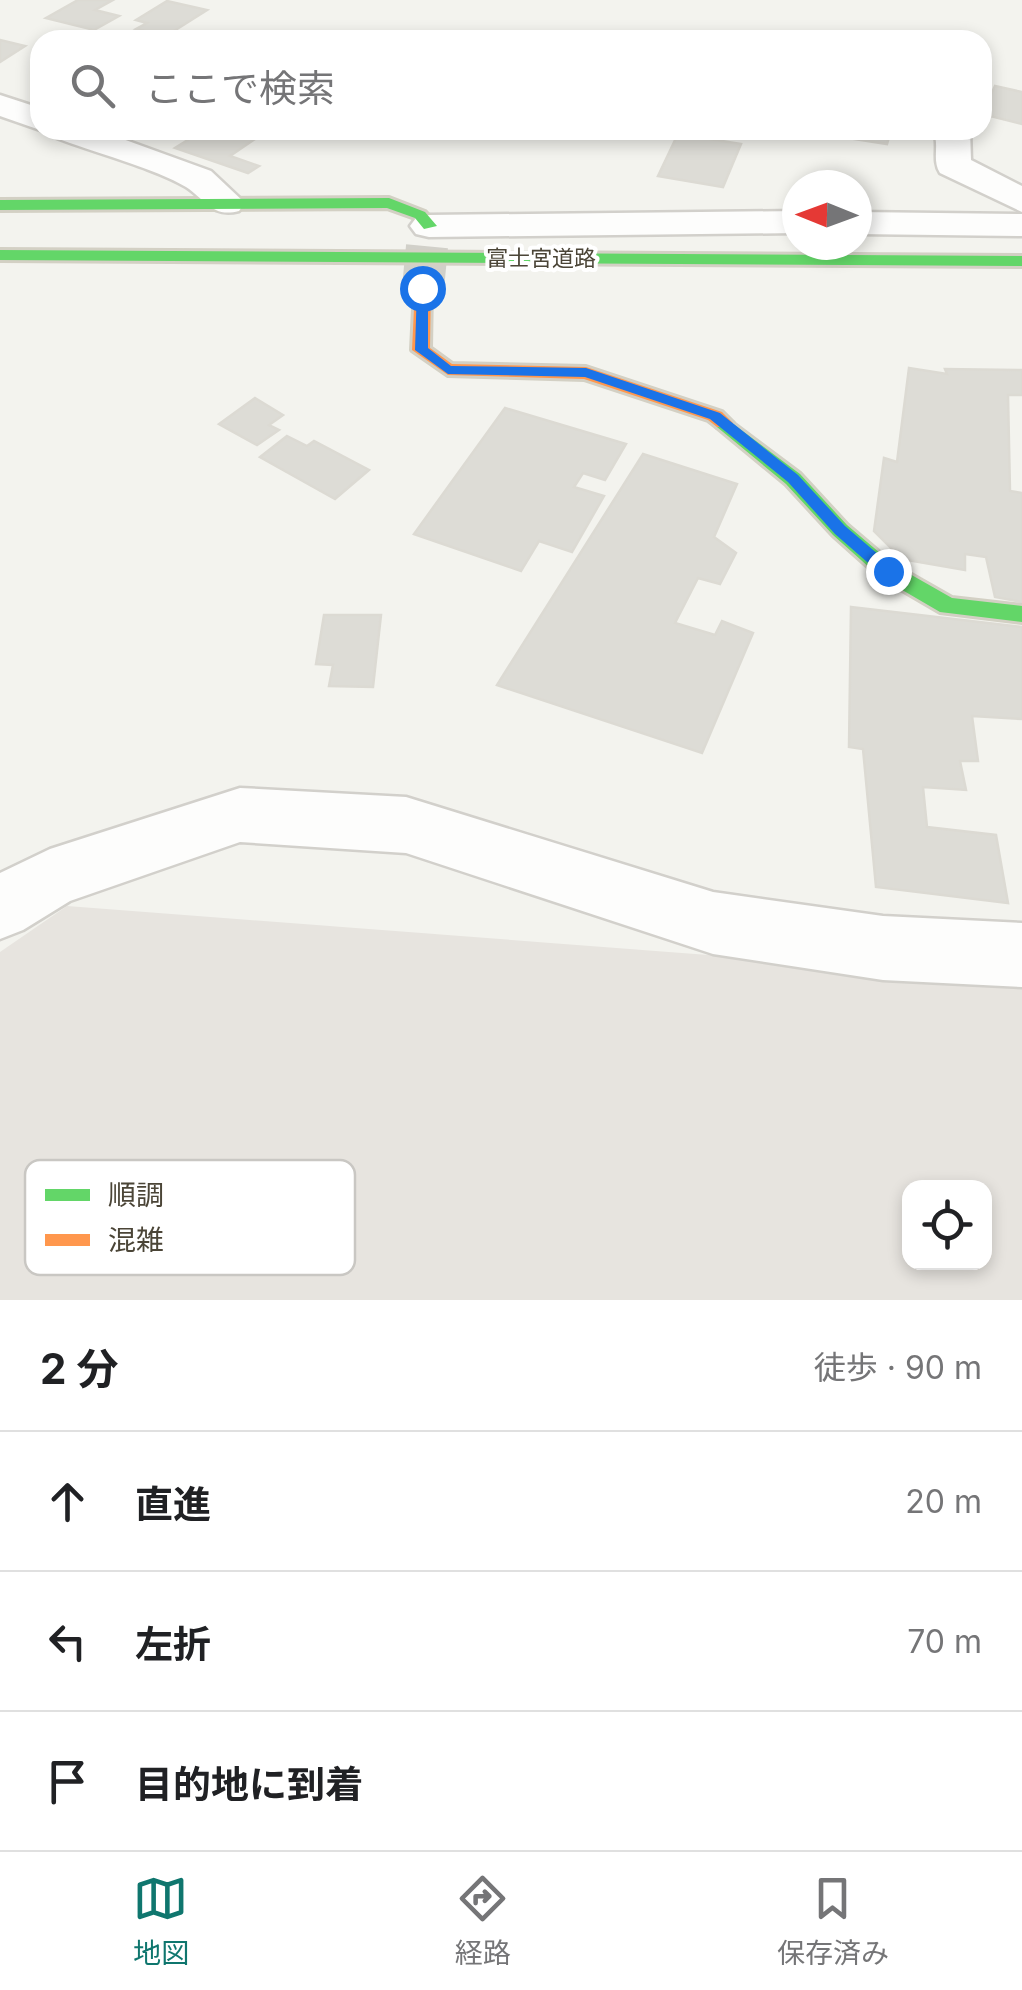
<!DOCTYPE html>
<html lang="ja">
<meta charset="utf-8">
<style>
:root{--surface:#fff;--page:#f6f6f6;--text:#202124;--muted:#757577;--line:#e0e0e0;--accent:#0f766e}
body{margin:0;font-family:Inter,"Noto Sans JP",sans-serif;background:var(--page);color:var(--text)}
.controls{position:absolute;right:30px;bottom:30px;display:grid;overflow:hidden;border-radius:20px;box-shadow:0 5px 15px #0003}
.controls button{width:90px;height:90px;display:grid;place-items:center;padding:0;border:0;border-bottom:2px solid var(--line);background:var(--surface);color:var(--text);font:50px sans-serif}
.compass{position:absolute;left:782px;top:170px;width:90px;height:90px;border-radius:50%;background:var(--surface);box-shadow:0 5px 15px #0003;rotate:271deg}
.stop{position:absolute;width:30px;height:30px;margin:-22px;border:8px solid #1a73e8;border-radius:50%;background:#fff}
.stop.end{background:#1a73e8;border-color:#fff;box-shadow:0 2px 10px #0008}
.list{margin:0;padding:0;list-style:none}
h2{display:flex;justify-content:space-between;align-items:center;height:130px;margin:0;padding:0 40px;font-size:42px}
h2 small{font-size:32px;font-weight:400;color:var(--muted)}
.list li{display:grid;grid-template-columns:65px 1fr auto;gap:30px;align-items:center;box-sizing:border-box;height:140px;padding:0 40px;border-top:2px solid var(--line)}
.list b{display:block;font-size:38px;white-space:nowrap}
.list em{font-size:32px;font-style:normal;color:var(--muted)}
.icon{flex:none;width:55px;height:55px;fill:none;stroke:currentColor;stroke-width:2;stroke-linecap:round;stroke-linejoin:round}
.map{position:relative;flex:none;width:1022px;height:1300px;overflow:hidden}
.search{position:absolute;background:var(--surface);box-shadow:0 5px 15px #0003;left:30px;right:30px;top:30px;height:110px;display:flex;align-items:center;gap:25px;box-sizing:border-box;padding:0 35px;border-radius:30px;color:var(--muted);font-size:38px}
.sheet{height:550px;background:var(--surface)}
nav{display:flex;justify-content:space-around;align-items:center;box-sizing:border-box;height:140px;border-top:2px solid var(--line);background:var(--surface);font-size:28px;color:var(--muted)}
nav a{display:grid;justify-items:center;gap:5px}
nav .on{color:var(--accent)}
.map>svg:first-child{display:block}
.industrial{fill:#e7e4df;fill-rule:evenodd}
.building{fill:#dddcd6;stroke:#dcdad3;stroke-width:2.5}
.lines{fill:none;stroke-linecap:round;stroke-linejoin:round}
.secondary-tunnel{stroke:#d1d0c9;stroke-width:42;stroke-dasharray:42 21;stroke-linecap:butt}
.street-casing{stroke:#d2d0cb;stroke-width:5}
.fast-casing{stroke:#d3d0c4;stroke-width:6}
.slow-casing{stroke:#d3d0c4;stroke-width:6}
.street{fill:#fdfdfc;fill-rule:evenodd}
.fast{fill:#63d668;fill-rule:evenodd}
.slow{fill:#ff974d;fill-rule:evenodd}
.route{fill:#1a73e8}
.labels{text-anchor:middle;stroke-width:8;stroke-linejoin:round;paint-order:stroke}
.far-street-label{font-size:22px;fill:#4b4537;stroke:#fff}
.key{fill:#fff;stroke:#c9c7c3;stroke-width:2.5}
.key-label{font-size:28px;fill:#4b4537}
</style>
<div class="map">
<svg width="1022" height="1300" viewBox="0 0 1022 1300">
<rect width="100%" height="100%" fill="#f3f3ee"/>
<path class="industrial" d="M67,906L1022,979V1300H0V952ZM910,1188H984V1262H910Z"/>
<g class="building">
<polygon points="78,0 113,0 95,10 119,16 94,30 46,18"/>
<polygon points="167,1 207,10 166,36 136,29 147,23 136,20"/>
<polygon points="0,40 25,46 0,62"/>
<polygon points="995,86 1022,92 1022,124 982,114"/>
<polygon points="204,130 227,130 255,139 230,156 259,166 248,173 175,148"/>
<polygon points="837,130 891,130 887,144 835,136"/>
<polygon points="678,134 741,144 723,187 658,176"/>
<polygon points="909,368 947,374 945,369 1022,370 1022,395 1008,395 1010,491 1022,493 1022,602 995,597 986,557 965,554 965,570 902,559 874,531 884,458 897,462"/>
<polygon points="255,398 283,415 269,425 279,430 257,445 219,424"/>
<polygon points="505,408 626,444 605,480 583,473 574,487 604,496 572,552 539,541 521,571 414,534"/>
<polygon points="287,436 307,446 314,441 369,470 335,499 260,457"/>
<polygon points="643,454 737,484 714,537 736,553 720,584 698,578 675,623 715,635 722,621 753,633 702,753 497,685"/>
<polygon points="851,607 1022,627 1022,719 972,716 978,761 960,761 966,790 923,787 927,827 996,835 1008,903 876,887 863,749 849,747"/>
<polygon points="324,615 381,615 373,687 329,686 333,665 316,664"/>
</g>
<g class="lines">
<polyline class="secondary-tunnel" points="423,288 429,226"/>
<g class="street-casing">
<g id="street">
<polygon points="0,95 40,108 40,130 0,116"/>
<path d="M49,130H98L211,171L245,203L239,211C212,218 206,200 186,187C157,169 89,151 54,137Z"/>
<path d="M932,130H970L971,160L1022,186V212L940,173C931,159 941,143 932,130Z"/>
<polygon points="797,211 797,233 429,237 416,234 410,226 416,218 429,215"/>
<polygon points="857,212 1022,214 1022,236 857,234"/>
<polygon points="240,788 406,797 713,892 883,916 1022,923 1022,987 883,980 713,954 406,853 240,842 70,901 23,930 0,939 0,873 50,849"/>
</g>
</g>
<g class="fast-casing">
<g id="fast">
<polygon points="389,198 425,212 437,226 424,229 415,218 387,208 0,210 0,200"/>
<polygon points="0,250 1022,256 1022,266 0,260"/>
<polygon points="724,417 800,474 847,525 894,565 952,598 1022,606 1022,622 940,612 880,577 833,535 786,484 717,427 717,419"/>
</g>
</g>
<g class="slow-casing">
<polygon id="slow" points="423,283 431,288 430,348 452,364 586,367 722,412 733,423 731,427 717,427 708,420 584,379 448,375 412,350 415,288"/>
</g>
<use href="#street" class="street"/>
<use href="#fast" class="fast"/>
<use href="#slow" class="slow"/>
</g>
<polygon class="route" points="422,284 428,288 428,348 451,366 586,368 720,413 798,475 845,526 893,567 893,575 882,575 835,534 788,482 710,419 585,377 448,374 415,350 417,288"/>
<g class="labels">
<g class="far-street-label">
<text x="541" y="266">富士宮道路</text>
</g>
</g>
<rect x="25" y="1160" width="330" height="115" rx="15" class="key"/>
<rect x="45" y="1189" width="45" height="12" fill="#63d668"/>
<rect x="45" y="1234" width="45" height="12" fill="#ff974d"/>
<g class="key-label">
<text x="108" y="1205">順調</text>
<text x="108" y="1250">混雑</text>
</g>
</svg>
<div class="controls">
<button><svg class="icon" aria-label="locate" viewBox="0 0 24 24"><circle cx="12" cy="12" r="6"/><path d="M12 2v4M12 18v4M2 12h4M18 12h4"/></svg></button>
</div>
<svg class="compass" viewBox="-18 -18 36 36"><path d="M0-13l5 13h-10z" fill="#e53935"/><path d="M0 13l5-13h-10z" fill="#757577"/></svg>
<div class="stop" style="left:422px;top:288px"></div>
<div class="stop end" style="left:888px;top:571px"></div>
<div class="search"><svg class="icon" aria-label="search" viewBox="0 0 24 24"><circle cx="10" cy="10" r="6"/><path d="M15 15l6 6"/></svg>ここで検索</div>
</div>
<section class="sheet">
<h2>2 分<small>徒歩 · 90 m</small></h2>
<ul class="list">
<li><svg class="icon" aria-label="ahead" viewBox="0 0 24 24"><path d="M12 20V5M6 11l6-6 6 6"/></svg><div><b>直進</b></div><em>20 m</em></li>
<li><svg class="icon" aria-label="left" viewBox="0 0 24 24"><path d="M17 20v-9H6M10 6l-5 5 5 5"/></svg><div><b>左折</b></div><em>70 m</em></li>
<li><svg class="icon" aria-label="arrive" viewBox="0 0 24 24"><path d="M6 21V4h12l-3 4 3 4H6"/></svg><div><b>目的地に到着</b></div></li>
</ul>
</section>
<nav>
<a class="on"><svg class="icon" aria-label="map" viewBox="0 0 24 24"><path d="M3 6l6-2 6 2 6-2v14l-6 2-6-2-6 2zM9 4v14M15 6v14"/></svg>地図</a>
<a><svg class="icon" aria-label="directions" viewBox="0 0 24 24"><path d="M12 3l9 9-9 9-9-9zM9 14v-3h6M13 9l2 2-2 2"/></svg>経路</a>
<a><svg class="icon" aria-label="saved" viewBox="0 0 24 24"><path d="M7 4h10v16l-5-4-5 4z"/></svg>保存済み</a>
</nav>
